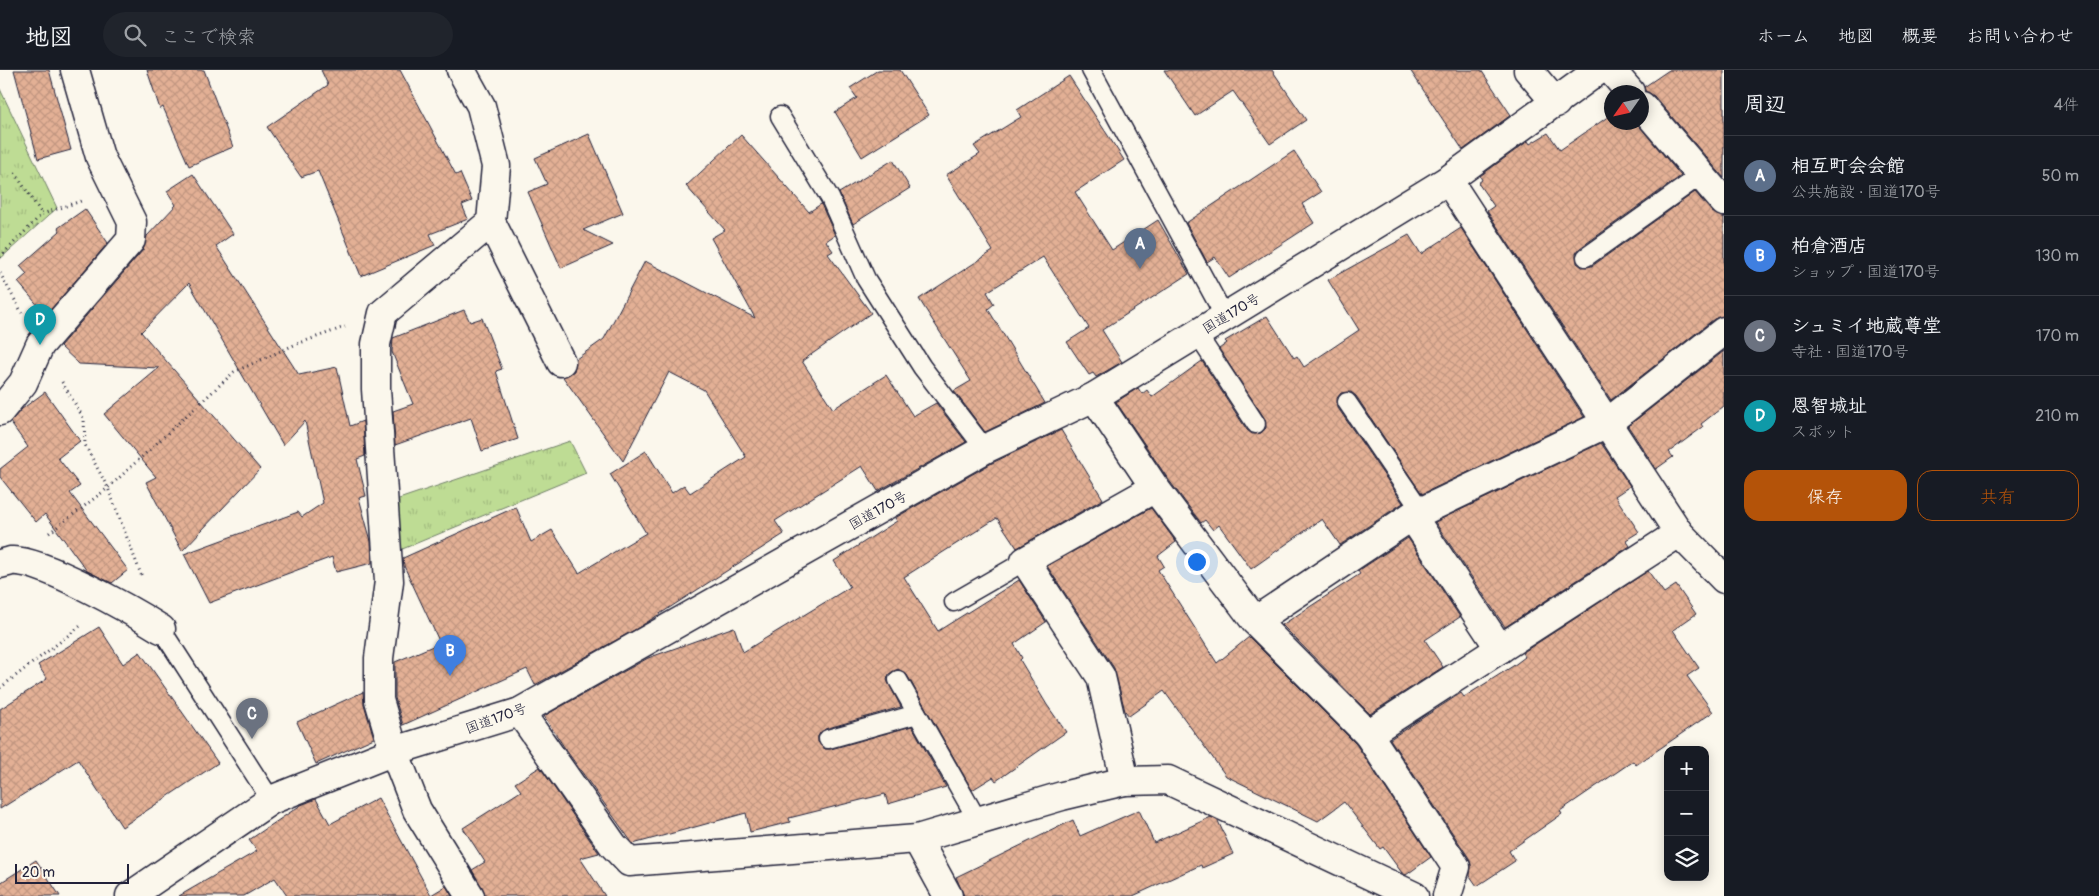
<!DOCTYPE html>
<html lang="ja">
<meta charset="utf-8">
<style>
:root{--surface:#171b24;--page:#20242c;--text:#f1f3f6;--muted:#9ea1a6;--line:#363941;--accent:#b45309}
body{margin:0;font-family:Pangolin,"Klee One",sans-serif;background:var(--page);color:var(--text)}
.controls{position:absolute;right:15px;bottom:15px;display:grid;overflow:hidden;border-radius:10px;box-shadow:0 2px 12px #0003}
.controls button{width:45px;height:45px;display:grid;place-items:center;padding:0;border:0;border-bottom:1px solid var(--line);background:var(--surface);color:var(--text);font:25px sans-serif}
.compass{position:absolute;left:1604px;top:15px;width:45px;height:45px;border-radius:50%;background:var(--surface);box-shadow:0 2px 12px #0003;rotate:236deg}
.scale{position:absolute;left:15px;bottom:12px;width:114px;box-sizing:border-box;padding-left:5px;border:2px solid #22223b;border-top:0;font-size:14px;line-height:18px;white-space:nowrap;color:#22223b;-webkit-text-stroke:4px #fbf7ec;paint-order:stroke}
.you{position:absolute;left:1196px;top:491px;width:18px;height:18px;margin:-12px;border:4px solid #fff;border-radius:50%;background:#1a73e8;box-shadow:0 0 0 8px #1a73e833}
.badge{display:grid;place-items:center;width:32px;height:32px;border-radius:50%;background:var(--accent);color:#fff;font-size:16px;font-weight:700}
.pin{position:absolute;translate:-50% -41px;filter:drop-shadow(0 1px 2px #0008)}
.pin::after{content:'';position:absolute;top:26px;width:18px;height:15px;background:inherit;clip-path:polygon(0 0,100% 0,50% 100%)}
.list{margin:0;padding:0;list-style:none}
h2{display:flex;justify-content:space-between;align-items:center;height:65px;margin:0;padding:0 20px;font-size:21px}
h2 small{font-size:16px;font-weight:400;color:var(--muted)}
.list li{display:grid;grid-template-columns:32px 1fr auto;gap:15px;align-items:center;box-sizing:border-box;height:80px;padding:0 20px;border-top:1px solid var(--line)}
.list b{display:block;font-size:19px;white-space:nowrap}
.list p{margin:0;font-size:16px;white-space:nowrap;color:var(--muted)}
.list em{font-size:16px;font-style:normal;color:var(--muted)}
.actions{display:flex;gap:10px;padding:15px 20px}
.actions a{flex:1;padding:11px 0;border:1px solid var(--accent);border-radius:15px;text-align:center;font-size:18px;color:var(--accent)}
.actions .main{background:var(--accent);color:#fff}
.icon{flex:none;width:28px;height:28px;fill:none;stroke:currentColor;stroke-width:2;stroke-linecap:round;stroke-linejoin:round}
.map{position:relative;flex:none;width:1724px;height:826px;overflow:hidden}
header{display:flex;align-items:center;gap:30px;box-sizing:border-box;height:70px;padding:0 25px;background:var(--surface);border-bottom:1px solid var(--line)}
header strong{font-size:24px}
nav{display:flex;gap:28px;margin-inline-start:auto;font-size:18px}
.search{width:350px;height:45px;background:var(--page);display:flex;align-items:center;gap:12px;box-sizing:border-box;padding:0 18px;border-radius:28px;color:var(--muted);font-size:19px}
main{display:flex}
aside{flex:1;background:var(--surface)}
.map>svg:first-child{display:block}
.park{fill:url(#park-tufts);stroke:#707f68}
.building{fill:url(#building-cross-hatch);stroke:#22223b}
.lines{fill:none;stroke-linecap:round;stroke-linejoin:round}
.lane-casing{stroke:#22223b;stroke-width:21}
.street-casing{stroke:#22223b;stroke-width:31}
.highway-casing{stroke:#22223b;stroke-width:31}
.path{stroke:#22223b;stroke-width:3;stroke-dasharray:1 4;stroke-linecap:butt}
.lane{stroke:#fbf7ec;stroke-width:18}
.street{stroke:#fbf7ec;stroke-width:28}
.highway{stroke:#fbf7ec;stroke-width:28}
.labels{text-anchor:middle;stroke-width:4;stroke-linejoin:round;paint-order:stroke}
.street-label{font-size:14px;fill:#22223b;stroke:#fbf7ec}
</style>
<header>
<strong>地図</strong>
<div class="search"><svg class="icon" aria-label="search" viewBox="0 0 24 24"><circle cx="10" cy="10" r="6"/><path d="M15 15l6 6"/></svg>ここで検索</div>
<nav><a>ホーム</a><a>地図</a><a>概要</a><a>お問い合わせ</a></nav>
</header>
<main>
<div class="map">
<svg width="1724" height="826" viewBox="0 0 1724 826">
<defs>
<pattern id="park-tufts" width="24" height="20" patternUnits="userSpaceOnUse" patternTransform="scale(1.25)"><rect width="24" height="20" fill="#bedc94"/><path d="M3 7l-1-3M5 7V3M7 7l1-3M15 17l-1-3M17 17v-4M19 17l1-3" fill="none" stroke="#a3bc80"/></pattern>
<pattern id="building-cross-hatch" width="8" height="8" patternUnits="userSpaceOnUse" patternTransform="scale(1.25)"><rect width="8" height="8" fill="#e3b095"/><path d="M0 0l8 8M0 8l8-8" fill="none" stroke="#c29781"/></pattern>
</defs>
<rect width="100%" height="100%" fill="#fbf7ec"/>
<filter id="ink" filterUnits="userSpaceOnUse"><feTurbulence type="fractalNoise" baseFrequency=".02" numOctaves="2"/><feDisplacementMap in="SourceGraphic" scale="10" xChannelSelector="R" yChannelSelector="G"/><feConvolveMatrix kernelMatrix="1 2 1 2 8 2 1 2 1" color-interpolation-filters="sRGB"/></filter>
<g filter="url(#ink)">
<g class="park">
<polygon points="0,19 57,138 0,189"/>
<polygon points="570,371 586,403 400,480 390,432"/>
</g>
<g class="building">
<polygon points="14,0 49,0 71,80 38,89"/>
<polygon points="147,0 204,0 233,77 189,96 163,37 160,39"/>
<polygon points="321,0 400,0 456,105 460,103 472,131 462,135 468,149 430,164 435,175 361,206 318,101 301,107 267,57 328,15"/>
<polygon points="878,0 900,0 929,45 862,87 835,42 857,28 850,18"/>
<polygon points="1164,0 1272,0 1306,50 1270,74 1233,21 1195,46"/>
<polygon points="1410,0 1481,0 1511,45 1463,80"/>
<polygon points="1669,0 1724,0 1724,108 1654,26 1645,21 1644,17"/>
<polygon points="1069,6 1124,90 1075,122 1112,180 1158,150 1189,204 1102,260 1122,292 1096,307 1093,303 1089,305 1067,272 1089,258 1043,187 987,222 994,234 988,239 1045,333 985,362 954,321 971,311 919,229 993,181 946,105 980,84 974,76 1021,47 1017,40"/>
<polygon points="1612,44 1612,52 1636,52 1681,106 1580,178 1576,183 1577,193 1582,197 1592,196 1695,122 1712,142 1724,147 1724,246 1714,249 1611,330 1487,141 1494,136 1478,113 1482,110 1480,106 1528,71 1530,74 1548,63 1560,80"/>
<polygon points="589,64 623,143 583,160 613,175 561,198 528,122 547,114 535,88"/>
<polygon points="741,65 809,142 821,134 835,165 826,171 833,181 828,184 871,243 802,291 833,339 886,305 913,346 936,333 966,372 878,421 862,396 775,451 784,464 638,558 535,615 527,599 403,655 395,628 395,592 440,573 404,496 403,488 516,437 531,472 552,460 579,503 646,463 610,404 646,381 672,423 684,415 690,423 746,387 704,320 669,302 623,391 563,307 574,301 576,289 604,269 645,191 755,248 711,168 725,160 686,116"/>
<polygon points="1294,81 1321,122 1302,134 1314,153 1229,208 1215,187 1207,192 1186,153"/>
<polygon points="893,90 910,118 853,154 839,123"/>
<polygon points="193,104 233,164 216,176 299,305 337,297 350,356 363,351 365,386 357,389 366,426 359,428 371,471 372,493 336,502 332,487 209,533 184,484 298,442 302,447 323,433 305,351 283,375 189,213 141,262 260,399 182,481 146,412 156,407 104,344 159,298 79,294 60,276 143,180 147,166 176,135 167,121"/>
<polygon points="85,139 108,173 46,245 18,212 27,204 20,196 60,161 58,158"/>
<polygon points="1461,158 1584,347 1422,424 1356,326 1351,322 1341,323 1337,328 1338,338 1403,433 1340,475 1322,449 1251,499 1219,455 1213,460 1205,450 1201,453 1168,409 1116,332 1138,318 1142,324 1147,320 1152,327 1202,291 1247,360 1252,364 1261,363 1266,358 1265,349 1219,279 1227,273 1225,271 1267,246 1294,288 1297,286 1304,297 1359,260 1328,210 1409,165 1421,184"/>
<polygon points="464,240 470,252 482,248 502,299 496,301 518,369 482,381 471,348 395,375 393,341 413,334 392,282 393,268"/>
<polygon points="1724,281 1724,336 1701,354 1703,357 1669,382 1673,387 1656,399 1628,356"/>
<polygon points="45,322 80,371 58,388 80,416 70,423 128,500 112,513 87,501 45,444 36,452 0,407 0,399 28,377 10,352 22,339"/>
<polygon points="1061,360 1103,429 1017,478 997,448 904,507 938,561 1019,510 1046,552 1014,574 1022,588 1020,590 1047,635 1066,662 996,711 993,707 972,720 907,605 898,599 889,604 887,610 901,637 825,659 818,666 818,672 825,679 831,679 912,656 946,717 888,734 885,724 789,748 790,752 750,762 746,743 633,774 566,680 544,646 648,588 734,557 743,582 850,517 834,491 897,451 895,448 992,393"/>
<polygon points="1601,373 1630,416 1615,426 1639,462 1626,470 1630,476 1505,557 1435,452"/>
<polygon points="1151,438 1176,472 1158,486 1164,496 1158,500 1217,593 1249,567 1356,674 1431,787 1406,805 1402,803 1383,777 1380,779 1344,732 1318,751 1226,706 1164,621 1129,646 1125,641 1114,598 1047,496"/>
<polygon points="1408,468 1460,547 1425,570 1443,597 1370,644 1282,555 1360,504 1358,501"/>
<polygon points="1648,501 1664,523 1676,515 1696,544 1673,560 1699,598 1687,606 1713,642 1636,695 1633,691 1560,741 1562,744 1509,781 1515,791 1477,816 1470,806 1471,795 1469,788 1390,669 1461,623 1464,627 1513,596 1525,587 1522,583"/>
<polygon points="99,557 123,594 140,582 218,693 122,757 78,690 0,739 0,639 47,609 38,595"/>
<polygon points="363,622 364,634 374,668 316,694 297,652"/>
<polygon points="540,697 599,783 580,788 605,826 486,826 472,800 485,792 463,758 521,721 515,713"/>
<polygon points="378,728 431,825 446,816 452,826 287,826 275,808 244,826 179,826 257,781 249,770 301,735 316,729 330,754"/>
<polygon points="1139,740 1154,773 1211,747 1218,751 1233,784 1202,798 1201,795 1133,826 964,826 956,807 1073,750 1080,766"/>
<polygon points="36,790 60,826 0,826 0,813"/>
</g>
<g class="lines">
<g class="lane-casing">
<g id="lane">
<polyline points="1091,0 1225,247"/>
<polyline points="780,46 830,128 866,209 922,297 985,379"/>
<polyline points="1586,187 1701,105"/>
<polyline points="1197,264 1256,354"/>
<polyline points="1347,332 1422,442"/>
<polyline points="954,532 1025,491"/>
<polyline points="161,559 271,730"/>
<polyline points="898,610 978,751"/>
<polyline points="828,669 917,644"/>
</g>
</g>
<g class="street-casing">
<g id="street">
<polyline points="461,0 481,36 496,96 491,152 383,243 376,274 376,319 389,511 379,588 379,630 394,681 417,740 470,826"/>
<polyline points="1528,0 1556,33"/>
<polyline points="1611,0 1630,22"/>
<polyline points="1642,36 1724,132"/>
<polyline points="491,152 561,292"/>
<polyline points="1094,327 1155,418 1255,551 1368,664 1679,463 1448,110"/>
<polyline points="0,341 23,313 40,275 131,170 132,152 100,87 75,0"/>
<polyline points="1412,446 1500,579"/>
<polyline points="1679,463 1724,509"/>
<path d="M0,494C4,493 8,492 11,491C40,488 134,542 161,559"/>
<polyline points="1255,551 1412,446 1607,353 1724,261"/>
<polyline points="520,642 613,775 629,792 917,769 1062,726 1125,711 1168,710 1414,826"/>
<polyline points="1368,664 1456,797 1447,826"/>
<polyline points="1125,711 1101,607 1025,491 1155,418"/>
<polyline points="917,769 948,826"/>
</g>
</g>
<g class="highway-casing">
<polyline id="highway" points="130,826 271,730 394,681 520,642 985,379 1094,327 1448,110 1599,0"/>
</g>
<g class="path">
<polyline points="15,103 42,144"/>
<polyline points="0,187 42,144 84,130"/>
<polyline points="0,203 22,243"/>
<polyline points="62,312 84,349 85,375 108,418 142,507"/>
<polyline points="49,463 108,418 234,302 294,275 345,257"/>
<polyline points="0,618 83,554"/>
</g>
<use href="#lane" class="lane"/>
<use href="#street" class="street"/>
<use href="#highway" class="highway"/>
</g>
</g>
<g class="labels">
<g class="street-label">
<text transform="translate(1231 243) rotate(-31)" y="5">国道170号</text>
<text transform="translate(878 440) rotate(-29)" y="5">国道170号</text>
<text transform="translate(496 648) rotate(-20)" y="5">国道170号</text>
</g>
</g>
</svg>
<div class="controls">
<button>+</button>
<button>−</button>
<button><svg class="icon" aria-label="layers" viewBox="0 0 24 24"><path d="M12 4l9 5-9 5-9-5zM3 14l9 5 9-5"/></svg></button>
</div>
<svg class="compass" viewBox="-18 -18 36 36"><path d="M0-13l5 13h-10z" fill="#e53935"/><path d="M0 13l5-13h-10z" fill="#9ea1a6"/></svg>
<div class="scale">20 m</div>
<div class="you"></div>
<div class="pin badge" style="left:1140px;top:199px;background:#5c6f8a">A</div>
<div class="pin badge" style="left:450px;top:606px;background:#3f7fe0">B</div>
<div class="pin badge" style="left:252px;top:669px;background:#6b7280">C</div>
<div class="pin badge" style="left:40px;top:275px;background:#0f9aa8">D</div>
</div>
<aside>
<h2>周辺<small>4件</small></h2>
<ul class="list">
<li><span class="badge" style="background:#5c6f8a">A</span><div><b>相互町会会館</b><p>公共施設 · 国道170号</p></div><em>50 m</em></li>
<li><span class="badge" style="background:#3f7fe0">B</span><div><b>柏倉酒店</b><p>ショップ · 国道170号</p></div><em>130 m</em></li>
<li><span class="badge" style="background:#6b7280">C</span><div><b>シュミイ地蔵尊堂</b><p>寺社 · 国道170号</p></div><em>170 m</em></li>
<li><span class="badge" style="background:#0f9aa8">D</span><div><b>恩智城址</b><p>スポット</p></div><em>210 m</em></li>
</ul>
<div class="actions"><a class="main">保存</a><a>共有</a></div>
</aside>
</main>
